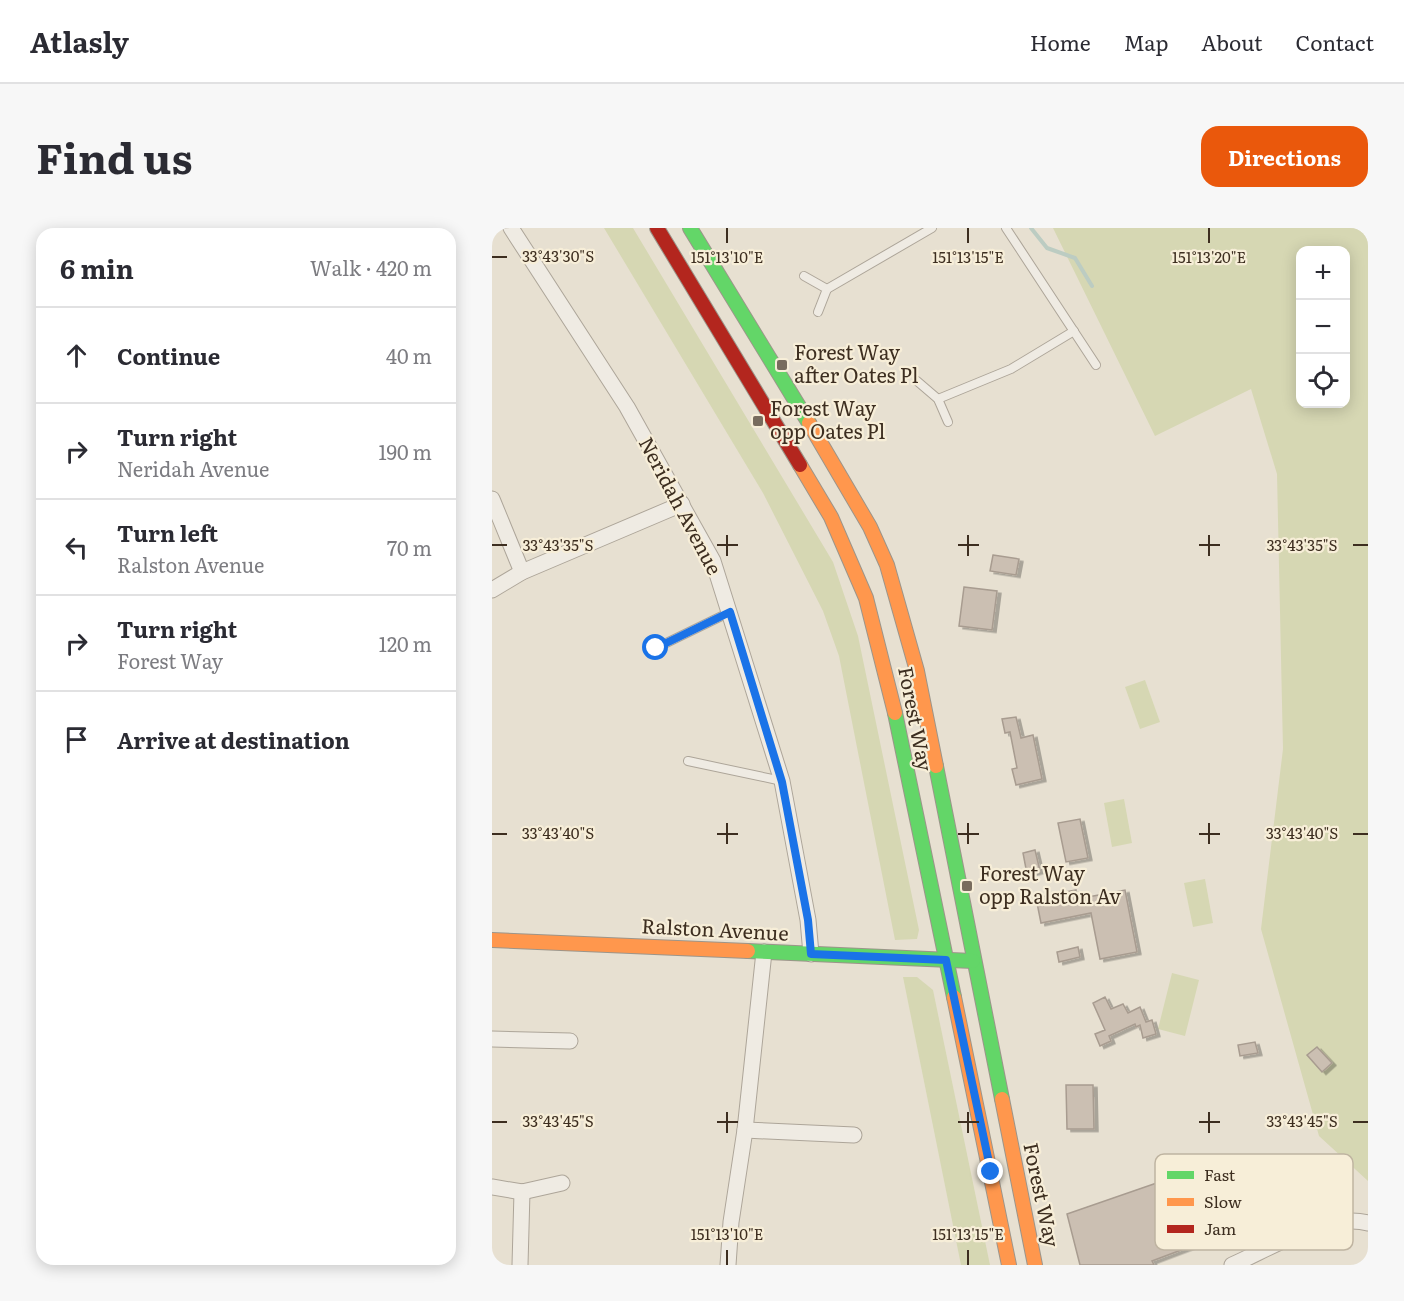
<!DOCTYPE html>
<meta charset="utf-8">
<style>
:root{--surface:#fff;--page:#f7f7f7;--text:#2b2b33;--muted:#7c7c81;--line:#e1e1e2;--accent:#ea580c}
body{margin:0;font-family:Literata,serif;background:var(--page);color:var(--text)}
.controls{position:absolute;right:18px;top:18px;display:grid;overflow:hidden;border-radius:12px;box-shadow:0 3px 15px #0003}
.controls button{width:54px;height:54px;display:grid;place-items:center;padding:0;border:0;border-bottom:2px solid var(--line);background:var(--surface);color:var(--text);font:30px sans-serif}
.stop{position:absolute;width:18px;height:18px;margin:-14px;border:4px solid #1a73e8;border-radius:50%;background:#fff}
.stop.end{background:#1a73e8;border-color:#fff;box-shadow:0 2px 6px #0008}
.list{margin:0;padding:0;list-style:none}
h2{display:flex;justify-content:space-between;align-items:center;height:78px;margin:0;padding:0 24px;font-size:26px}
h2 small{font-size:20px;font-weight:400;color:var(--muted)}
.list li{display:grid;grid-template-columns:39px 1fr auto;gap:18px;align-items:center;box-sizing:border-box;height:96px;padding:0 24px;border-top:2px solid var(--line)}
.list b{display:block;font-size:22px;white-space:nowrap}
.list p{margin:0;font-size:20px;white-space:nowrap;color:var(--muted)}
.list em{font-size:20px;font-style:normal;color:var(--muted)}
.icon{flex:none;width:33px;height:33px;fill:none;stroke:currentColor;stroke-width:2;stroke-linecap:round;stroke-linejoin:round}
.map{position:relative;flex:none;width:876px;height:1037px;overflow:hidden;border-radius:18px}
header{display:flex;align-items:center;gap:36px;box-sizing:border-box;height:84px;padding:0 30px;background:var(--surface);border-bottom:2px solid var(--line)}
header strong{font-size:28px}
nav{display:flex;gap:33px;margin-inline-start:auto;font-size:21px}
.intro{display:flex;align-items:center;justify-content:space-between;box-sizing:border-box;height:144px;padding:0 36px}
h1{margin:0;font-size:42px}
.button{padding:15px 27px;border-radius:18px;background:var(--accent);color:#fff;font-size:21px;font-weight:700}
main{display:flex;gap:36px;padding:0 36px}
aside{flex:1;background:var(--surface);border-radius:18px;box-shadow:0 3px 15px #0003}
.map>svg:first-child{display:block}
.green{fill:#d6d7b3;fill-rule:evenodd}
.lines{fill:none;stroke-linecap:round;stroke-linejoin:round}
.stream{stroke:#bcccc2;stroke-width:4}
.building{fill:#cbbfb2;stroke:#a89c90;stroke-width:1.5;filter:url(#shadow)}
.lane-casing{stroke:#ada599;stroke-width:10}
.street-casing{stroke:#ada599;stroke-width:17}
.fast-casing{stroke:#9c958a;stroke-width:16}
.slow-casing{stroke:#9c958a;stroke-width:16}
.jam-casing{stroke:#9c958a;stroke-width:16}
.lane{stroke:#efebe3;stroke-width:8}
.street{stroke:#efebe3;stroke-width:15}
.fast{stroke:#63d668;stroke-width:14}
.slow{stroke:#ff974d;stroke-width:14}
.jam{stroke:#b3261e;stroke-width:14}
.route{stroke:#1a73e8;stroke-width:8}
.ticks{fill:none;stroke:#3d2e20;stroke-width:2}
.poi-dot{fill:#786c5e;stroke:#f7eed8;stroke-width:2}
.labels{text-anchor:middle;stroke-width:4.5;stroke-linejoin:round;paint-order:stroke}
.poi-label{font-size:20px;fill:#3d2e20;stroke:#f7eed8;text-anchor:start}
.street-label{font-size:20px;fill:#3d2e20;stroke:#f7eed8}
.key{fill:#f7eed8;stroke:#bfb4a1;stroke-width:1.5}
.key-label{font-size:16px;fill:#3d2e20}
.ticks-label{font-size:15px;text-anchor:middle;fill:#3d2e20;stroke:#f7eed8;stroke-width:4.5;stroke-linejoin:round;paint-order:stroke}
</style>
<header>
<strong>Atlasly</strong>
<nav><a>Home</a><a>Map</a><a>About</a><a>Contact</a></nav>
</header>
<div class="intro"><h1>Find us</h1><a class="button">Directions</a></div>
<main>
<aside>
<h2>6 min<small>Walk · 420 m</small></h2>
<ul class="list">
<li><svg class="icon" aria-label="ahead" viewBox="0 0 24 24"><path d="M12 20V5M6 11l6-6 6 6"/></svg><div><b>Continue</b></div><em>40 m</em></li>
<li><svg class="icon" aria-label="right" viewBox="0 0 24 24"><path d="M7 20v-9h11M14 6l5 5-5 5"/></svg><div><b>Turn right</b><p>Neridah Avenue</p></div><em>190 m</em></li>
<li><svg class="icon" aria-label="left" viewBox="0 0 24 24"><path d="M17 20v-9H6M10 6l-5 5 5 5"/></svg><div><b>Turn left</b><p>Ralston Avenue</p></div><em>70 m</em></li>
<li><svg class="icon" aria-label="right" viewBox="0 0 24 24"><path d="M7 20v-9h11M14 6l5 5-5 5"/></svg><div><b>Turn right</b><p>Forest Way</p></div><em>120 m</em></li>
<li><svg class="icon" aria-label="arrive" viewBox="0 0 24 24"><path d="M6 21V4h12l-3 4 3 4H6"/></svg><div><b>Arrive at destination</b></div></li>
</ul>
</aside>
<div class="map">
<svg width="876" height="1037" viewBox="0 0 876 1037">
<defs>
<filter id="shadow"><feDropShadow dx="4" dy="2.5" stdDeviation="0" flood-color="#0004"/></filter>
</defs>
<rect width="100%" height="100%" fill="#e7e0d1"/>
<g class="green">
<polygon points="112,0 141,0 341,334 366,408 427,702 425,711 403,712 347,428 331,383 271,265"/>
<path d="M561,0H876V953L827,908L769,701L791,521L785,246L759,161L663,208ZM808,22H854V176H808Z"/>
<polygon points="653,452 668,494 648,501 633,459"/>
<polygon points="632,571 640,615 620,619 612,575"/>
<polygon points="713,651 721,695 701,699 692,655"/>
<polygon points="680,745 707,752 693,808 666,801"/>
<polygon points="411,749 425,749 441,762 498,1037 469,1037"/>
</g>
<g class="lines">
<polyline class="stream" points="539,0 555,20 583,30 600,58"/>
</g>
<g class="building">
<polygon points="501,327 527,331 524,347 498,343"/>
<polygon points="472,359 505,363 500,402 467,398"/>
<polygon points="524,489 529,510 541,507 550,551 524,557 520,541 525,540 518,504 513,505 510,491"/>
<polygon points="588,591 596,630 574,634 566,595"/>
<polygon points="543,622 548,643 535,646 531,625"/>
<polygon points="584,662 585,671 633,662 645,724 608,731 599,685 549,695 544,670"/>
<polygon points="586,719 588,729 567,734 565,724"/>
<polygon points="613,769 619,781 631,776 636,785 648,779 654,794 660,792 664,806 651,810 648,797 644,799 643,796 617,808 619,813 608,818 603,806 613,802 601,775"/>
<polygon points="763,814 766,825 748,828 746,817"/>
<polygon points="825,819 840,835 830,844 815,827"/>
<polygon points="574,857 601,857 602,901 575,901"/>
<polygon points="734,931 742,952 736,955 750,992 702,1009 705,1016 660,1033 662,1037 588,1037 575,986"/>
</g>
<g class="lines">
<g class="lane-casing">
<g id="lane">
<polyline points="514,0 604,137"/>
<polyline points="312,48 335,61 326,84"/>
<polyline points="335,61 440,0"/>
<polyline points="425,153 446,171 456,194"/>
<polyline points="446,171 519,141 582,103"/>
<polyline points="164,420 238,384"/>
<polyline points="196,533 290,553"/>
</g>
</g>
<g class="street-casing">
<g id="street">
<polyline points="19,0 135,179 221,333 290,553 316,692 319,726"/>
<polyline points="0,271 30,344"/>
<polyline points="0,362 30,344 190,276"/>
<polyline points="0,811 78,813"/>
<polyline points="253,902 362,907"/>
<polyline points="0,959 30,964 70,955"/>
<polyline points="28,1037 30,964"/>
<polyline points="236,1037 239,994 253,902 272,724"/>
<path d="M740,1037C777,1021 836,984 876,995"/>
</g>
</g>
<g class="fast-casing">
<g id="fast">
<polyline points="198,0 317,195"/>
<polyline points="403,485 462,769"/>
<polyline points="444,538 510,871"/>
<polyline points="256,723 481,733"/>
</g>
</g>
<g class="slow-casing">
<g id="slow">
<polyline points="317,195 378,299 395,337 425,443 444,538"/>
<polyline points="308,237 339,289 374,370 403,485"/>
<polyline points="0,712 256,723"/>
<polyline points="462,769 517,1037"/>
<polyline points="510,871 543,1037"/>
</g>
</g>
<g class="jam-casing">
<polyline id="jam" points="165,0 308,237"/>
</g>
<use href="#lane" class="lane"/>
<use href="#street" class="street"/>
<use href="#fast" class="fast"/>
<use href="#slow" class="slow"/>
<use href="#jam" class="jam"/>
</g>
<g class="lines">
<polyline class="route" points="164,420 238,384 290,554 316,692 319,726 454,732 499,944"/>
</g>
<path class="ticks" d="M235,0V15M476,0V15M717,0V15M0,29H15M235,307V328M476,307V328M717,307V328M0,317H15M225,317H246M466,317H487M707,317H728M861,317H876M235,595V616M476,595V616M717,595V616M0,606H15M225,606H246M466,606H487M707,606H728M861,606H876M235,884V905M476,884V905M717,884V905M0,894H15M225,894H246M466,894H487M707,894H728M861,894H876M235,1022V1037M476,1022V1037"/>
<g class="poi-dot">
<rect x="284" y="131" width="12" height="12" rx="3"/>
<rect x="260" y="187" width="12" height="12" rx="3"/>
<rect x="469" y="652" width="12" height="12" rx="3"/>
</g>
<g class="labels">
<g class="poi-label">
<text x="302" y="132">Forest Way<tspan x="302" dy="23">after Oates Pl</tspan></text>
<text x="278" y="188">Forest Way<tspan x="278" dy="23">opp Oates Pl</tspan></text>
<text x="487" y="653">Forest Way<tspan x="487" dy="23">opp Ralston Av</tspan></text>
</g>
<g class="street-label">
<text transform="translate(188 278) rotate(62)" y="7">Neridah Avenue</text>
<text transform="translate(423 491) rotate(79)" y="7">Forest Way</text>
<text transform="translate(223 702) rotate(3)" y="7">Ralston Avenue</text>
<text transform="translate(549 967) rotate(78)" y="7">Forest Way</text>
</g>
</g>
<rect x="663" y="926" width="198" height="96" rx="9" class="key"/>
<rect x="675" y="943" width="27" height="8" fill="#63d668"/>
<rect x="675" y="970" width="27" height="8" fill="#ff974d"/>
<rect x="675" y="997" width="27" height="8" fill="#b3261e"/>
<g class="key-label">
<text x="712" y="953">Fast</text>
<text x="712" y="980">Slow</text>
<text x="712" y="1007">Jam</text>
</g>
<g class="ticks-label">
<text x="66" y="34">33°43'30"S</text>
<text x="235" y="35">151°13'10"E</text>
<text x="476" y="35">151°13'15"E</text>
<text x="717" y="35">151°13'20"E</text>
<text x="66" y="323">33°43'35"S</text>
<text x="810" y="323">33°43'35"S</text>
<text x="66" y="611">33°43'40"S</text>
<text x="810" y="611">33°43'40"S</text>
<text x="66" y="899">33°43'45"S</text>
<text x="810" y="899">33°43'45"S</text>
<text x="235" y="1012">151°13'10"E</text>
<text x="476" y="1012">151°13'15"E</text>
</g>
</svg>
<div class="controls">
<button>+</button>
<button>−</button>
<button><svg class="icon" aria-label="locate" viewBox="0 0 24 24"><circle cx="12" cy="12" r="6"/><path d="M12 2v4M12 18v4M2 12h4M18 12h4"/></svg></button>
</div>
<div class="stop" style="left:164px;top:420px"></div>
<div class="stop end" style="left:499px;top:944px"></div>
</div>
</main>
